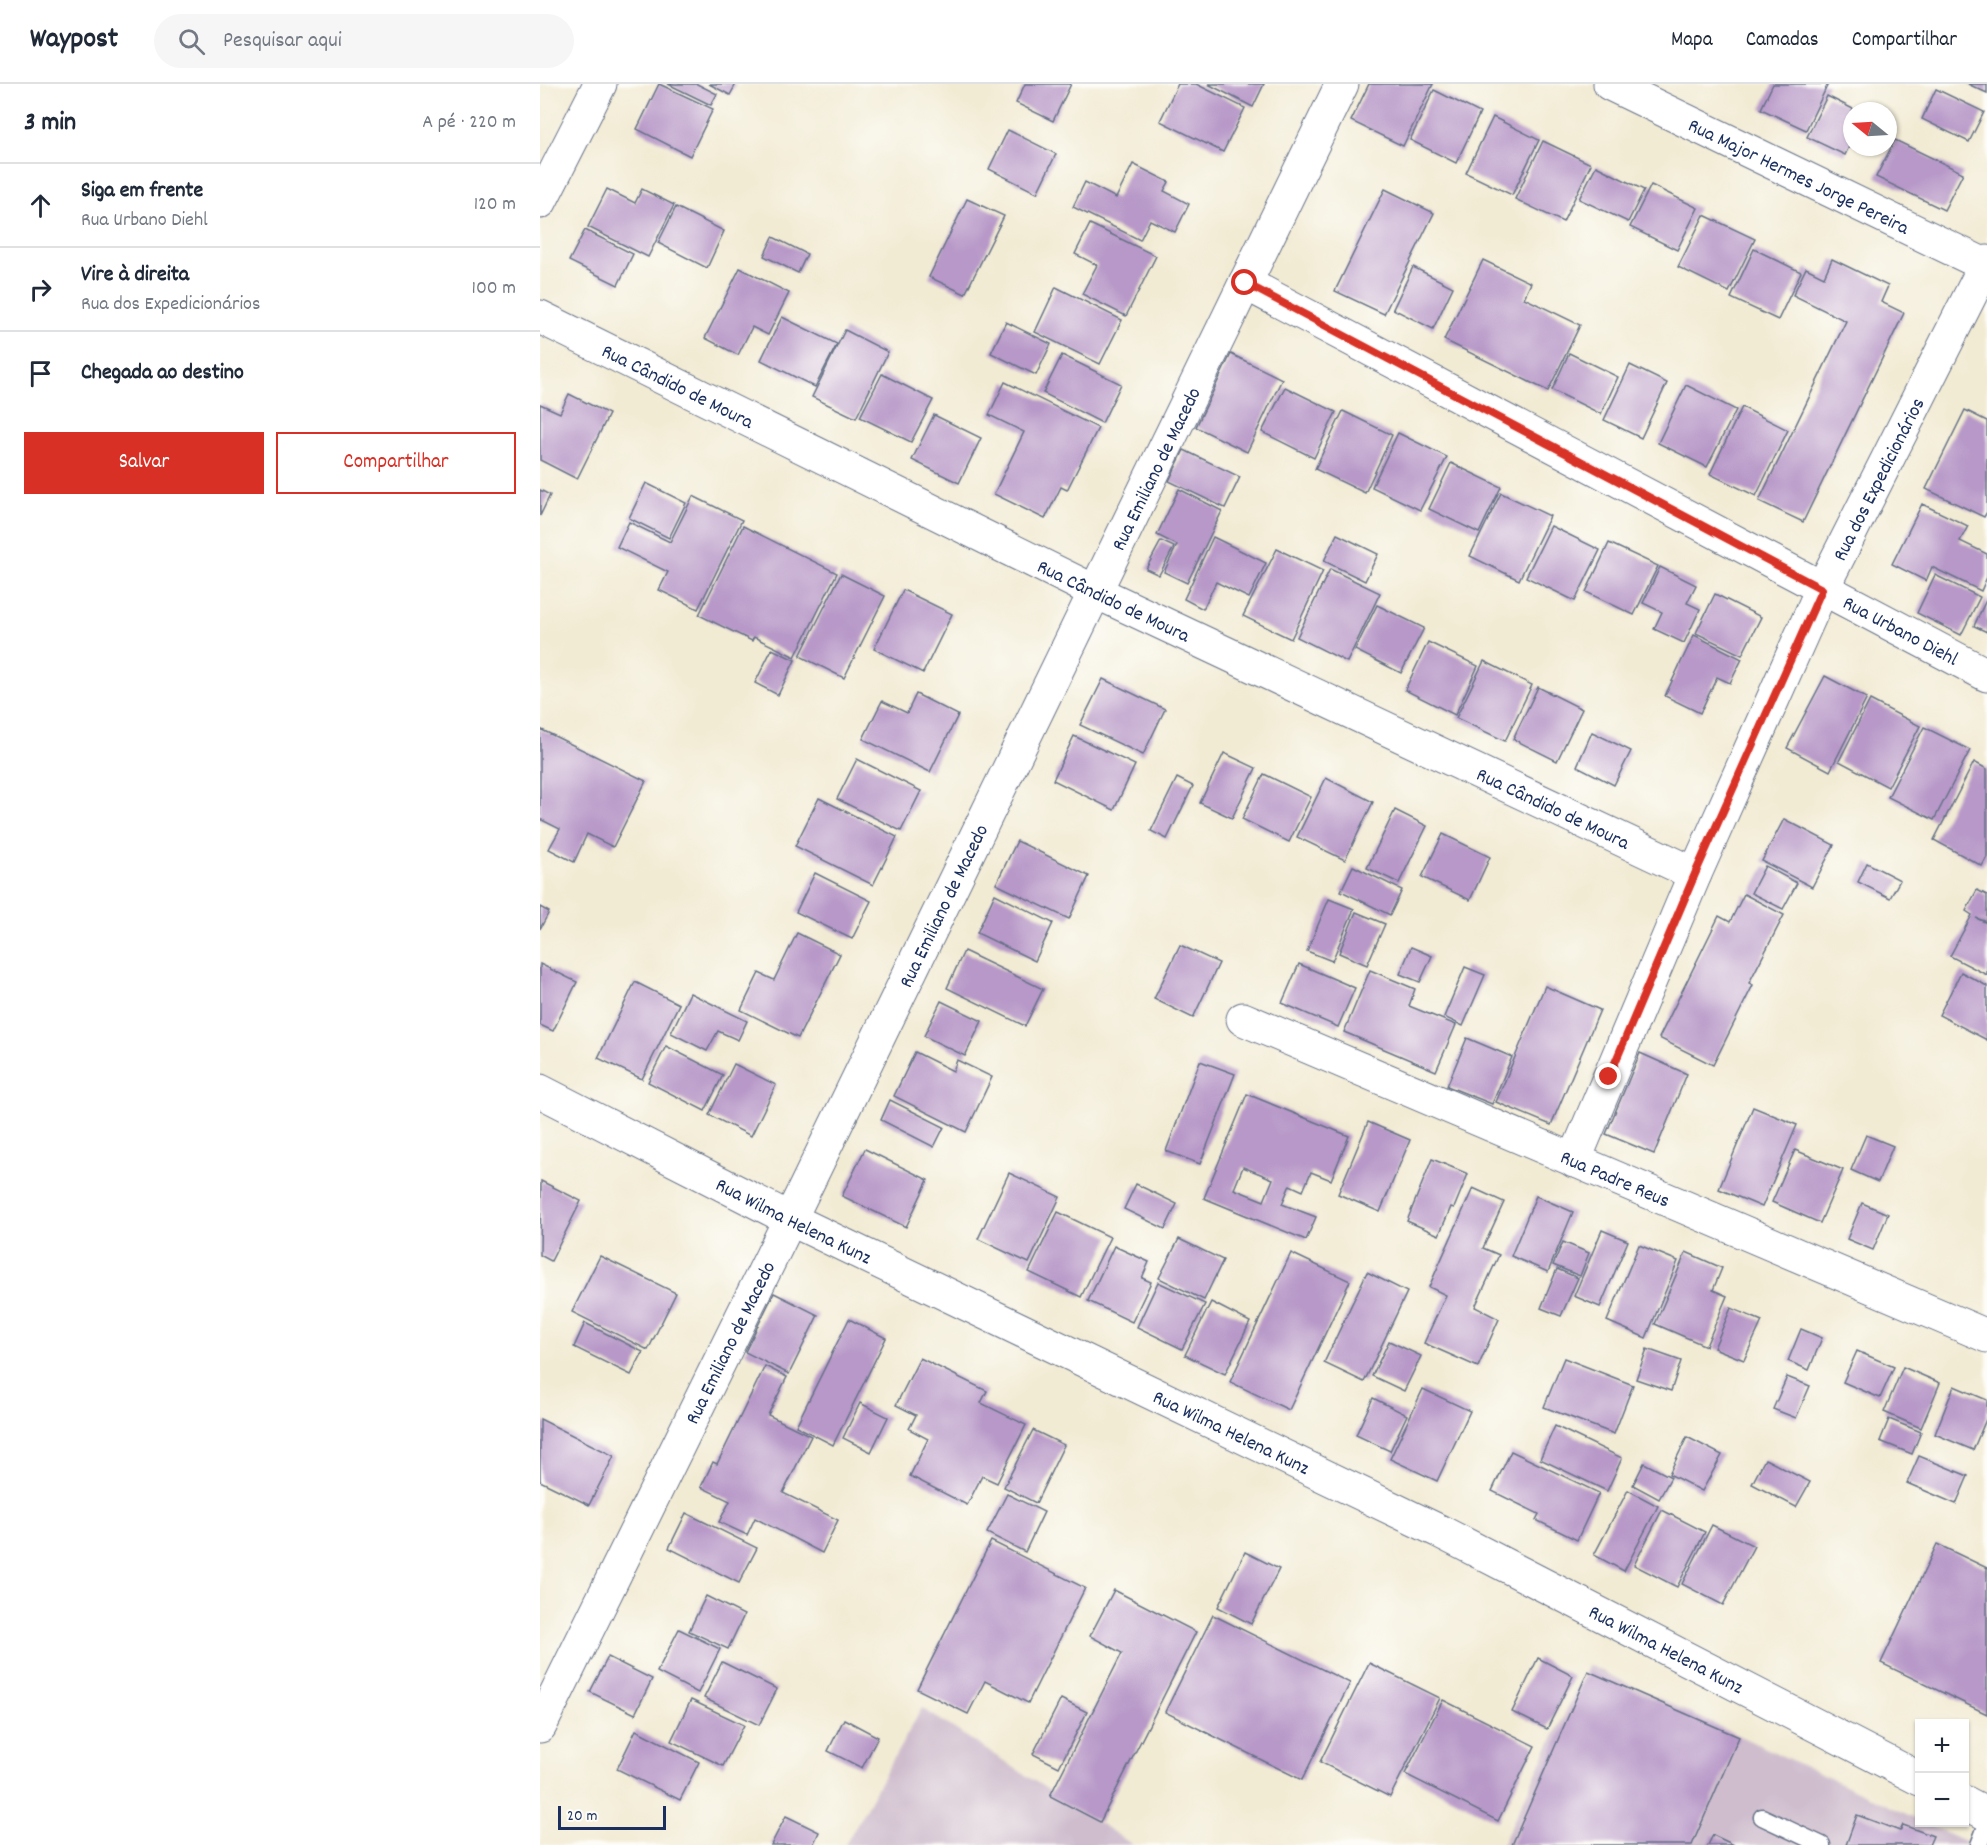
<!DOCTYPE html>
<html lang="pt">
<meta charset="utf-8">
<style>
:root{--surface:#fff;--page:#f6f6f7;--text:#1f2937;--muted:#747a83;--line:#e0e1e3;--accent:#d93025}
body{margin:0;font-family:Dekko,sans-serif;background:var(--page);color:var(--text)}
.controls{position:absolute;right:18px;bottom:18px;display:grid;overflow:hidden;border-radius:0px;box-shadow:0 2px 4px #0004}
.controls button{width:54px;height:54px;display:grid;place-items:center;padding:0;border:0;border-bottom:2px solid var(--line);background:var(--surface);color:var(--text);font:30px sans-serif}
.compass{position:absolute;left:1303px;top:18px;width:54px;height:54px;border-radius:50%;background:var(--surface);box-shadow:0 2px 4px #0004;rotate:288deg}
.scale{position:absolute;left:18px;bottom:15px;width:108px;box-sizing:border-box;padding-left:6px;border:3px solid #1b2f5e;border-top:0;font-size:16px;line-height:21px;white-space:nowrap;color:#1b2f5e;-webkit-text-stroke:4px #fdfcf7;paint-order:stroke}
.stop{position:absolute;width:18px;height:18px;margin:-14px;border:4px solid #d93025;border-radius:50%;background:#fff}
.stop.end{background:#d93025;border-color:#fff;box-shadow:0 2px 6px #0008}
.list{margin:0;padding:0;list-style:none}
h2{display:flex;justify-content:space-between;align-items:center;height:78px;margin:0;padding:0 24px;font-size:26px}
h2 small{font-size:20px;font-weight:400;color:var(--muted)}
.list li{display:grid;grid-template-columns:39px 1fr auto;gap:18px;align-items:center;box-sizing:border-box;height:84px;padding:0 24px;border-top:2px solid var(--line)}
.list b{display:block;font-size:22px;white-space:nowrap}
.list p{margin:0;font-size:20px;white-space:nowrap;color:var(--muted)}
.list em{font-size:20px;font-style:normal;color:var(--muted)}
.actions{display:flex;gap:12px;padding:18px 24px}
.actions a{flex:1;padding:14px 0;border:2px solid var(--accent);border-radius:0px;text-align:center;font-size:21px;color:var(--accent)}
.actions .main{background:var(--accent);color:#fff}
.icon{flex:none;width:33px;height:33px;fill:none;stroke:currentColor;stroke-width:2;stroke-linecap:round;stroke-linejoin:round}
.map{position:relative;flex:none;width:1447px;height:1761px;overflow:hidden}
header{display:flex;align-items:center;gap:36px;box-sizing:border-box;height:84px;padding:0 30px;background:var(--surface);border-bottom:2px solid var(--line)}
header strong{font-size:28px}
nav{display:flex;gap:33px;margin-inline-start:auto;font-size:21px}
.search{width:420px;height:54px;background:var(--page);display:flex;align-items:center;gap:15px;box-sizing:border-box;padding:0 21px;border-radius:33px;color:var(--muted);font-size:22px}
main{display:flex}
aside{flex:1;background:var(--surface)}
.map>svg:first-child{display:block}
.industrial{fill:#cfbdce}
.building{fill:#b798c8;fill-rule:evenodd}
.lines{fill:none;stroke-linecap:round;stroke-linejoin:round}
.service-casing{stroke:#667187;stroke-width:19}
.minor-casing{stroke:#667187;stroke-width:35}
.service{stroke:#fff;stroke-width:16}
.minor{stroke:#fff;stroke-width:33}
.route{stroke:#d93025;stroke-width:8}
.labels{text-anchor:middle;stroke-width:6;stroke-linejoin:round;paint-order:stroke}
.street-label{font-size:20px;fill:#1b2f5e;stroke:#fdfcf7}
</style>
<header>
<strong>Waypost</strong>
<div class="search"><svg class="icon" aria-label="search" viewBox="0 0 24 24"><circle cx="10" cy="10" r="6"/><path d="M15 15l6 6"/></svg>Pesquisar aqui</div>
<nav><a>Mapa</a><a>Camadas</a><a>Compartilhar</a></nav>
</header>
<main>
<aside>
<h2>3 min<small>A pé · 220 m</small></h2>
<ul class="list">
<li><svg class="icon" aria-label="ahead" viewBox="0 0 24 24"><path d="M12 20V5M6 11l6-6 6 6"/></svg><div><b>Siga em frente</b><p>Rua Urbano Diehl</p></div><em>120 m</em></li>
<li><svg class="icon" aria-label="right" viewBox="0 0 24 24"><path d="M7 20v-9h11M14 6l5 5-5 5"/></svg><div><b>Vire à direita</b><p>Rua dos Expedicionários</p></div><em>100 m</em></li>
<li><svg class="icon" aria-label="arrive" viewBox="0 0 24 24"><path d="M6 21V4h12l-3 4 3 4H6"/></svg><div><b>Chegada ao destino</b></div></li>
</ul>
<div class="actions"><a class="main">Salvar</a><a>Compartilhar</a></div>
</aside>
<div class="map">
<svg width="1447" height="1761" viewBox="0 0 1447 1761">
<rect width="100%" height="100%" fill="#fdfcf7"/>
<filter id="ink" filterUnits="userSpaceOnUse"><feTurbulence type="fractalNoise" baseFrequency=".0167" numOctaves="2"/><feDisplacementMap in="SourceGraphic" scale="12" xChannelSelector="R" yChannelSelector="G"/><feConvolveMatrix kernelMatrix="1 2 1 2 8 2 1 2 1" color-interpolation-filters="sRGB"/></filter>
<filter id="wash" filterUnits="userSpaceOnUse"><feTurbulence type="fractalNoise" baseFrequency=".008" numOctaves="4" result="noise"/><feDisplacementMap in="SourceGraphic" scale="24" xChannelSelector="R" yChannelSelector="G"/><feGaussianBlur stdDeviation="1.35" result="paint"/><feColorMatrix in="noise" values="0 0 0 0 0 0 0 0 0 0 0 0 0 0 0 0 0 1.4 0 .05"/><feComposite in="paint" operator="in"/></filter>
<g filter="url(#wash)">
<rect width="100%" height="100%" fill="#f2ebd4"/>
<g class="industrial">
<polygon points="1048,1581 1379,1736 1380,1738 1385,1739 1433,1761 962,1761"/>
<polygon points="382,1624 593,1761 305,1761"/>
</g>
<g id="blocks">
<g class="building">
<polygon points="119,0 173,25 150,72 97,45"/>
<polygon points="128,0 157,0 177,10 171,21"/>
<polygon points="169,0 196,0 190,11"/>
<polygon points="485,0 531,0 513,37 476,19"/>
<polygon points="638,0 656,0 705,24 683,68 620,37"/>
<polygon points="668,0 724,0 713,23"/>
<polygon points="829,0 893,0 863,62 811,37"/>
<polygon points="1233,0 1288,0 1266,46 1221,25"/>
<polygon points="1428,0 1447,0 1447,9"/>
<polygon points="1396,5 1444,28 1429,58 1382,35"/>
<polygon points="894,6 940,29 916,79 870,56"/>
<polygon points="1287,12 1317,27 1312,27 1312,56 1305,71 1267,53"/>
<polygon points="953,33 999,56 972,111 926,89"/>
<polygon points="468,46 516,70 497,109 449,85"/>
<polygon points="1355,56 1423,89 1404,126 1336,93"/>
<polygon points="1003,57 1051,80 1023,138 975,115"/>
<polygon points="593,80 629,98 624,107 649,120 635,148 610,136 600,156 533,123 545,98 576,114"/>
<polygon points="1056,82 1104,106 1088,138 1039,115"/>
<polygon points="1111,101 1158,124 1137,166 1090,143"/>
<polygon points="67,105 95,119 102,105 134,121 108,173 48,143"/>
<polygon points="845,105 894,129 844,230 795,207"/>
<polygon points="427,115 464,132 425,210 389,193"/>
<polygon points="136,123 184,147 167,184 118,159"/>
<polygon points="1164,131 1215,155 1189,208 1138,183"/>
<polygon points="550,140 616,172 586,232 542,210 557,181 535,170"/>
<polygon points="45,146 93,170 78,201 29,177"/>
<polygon points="233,153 267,170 258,189 224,172"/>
<polygon points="1214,165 1261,188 1238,236 1191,214"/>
<polygon points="1292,175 1348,202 1341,218 1364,229 1263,438 1219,417 1306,237 1253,211 1266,184 1284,193"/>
<polygon points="943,176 991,199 984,214 1040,241 1008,307 904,256"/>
<polygon points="873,183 913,203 893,245 853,225"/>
<polygon points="200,184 249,209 228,251 212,243 198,271 165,254"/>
<polygon points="516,203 582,236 560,280 495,248"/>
<polygon points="242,233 297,260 275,303 221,276"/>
<polygon points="466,238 511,260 496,291 451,269"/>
<polygon points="305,246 348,268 316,334 272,313"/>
<polygon points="1029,269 1078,293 1061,330 1012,306"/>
<polygon points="691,270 742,295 707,368 656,343"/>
<polygon points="522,271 581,300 562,339 503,309"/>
<polygon points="1090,281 1127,299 1101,354 1064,336"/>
<polygon points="342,290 393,316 371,358 320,333"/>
<polygon points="465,298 558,344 527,406 521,403 505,435 454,410 484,348 449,331"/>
<polygon points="1146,301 1196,326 1167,383 1118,359"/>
<polygon points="745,303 796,328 774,374 722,348"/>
<polygon points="29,310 69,330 37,395 0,376 0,320 20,329"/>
<polygon points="1202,323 1248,346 1216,412 1170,390"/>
<polygon points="1425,326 1447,337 1447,428 1444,433 1386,405"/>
<polygon points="803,327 852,351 825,409 775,385"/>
<polygon points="394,331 441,354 419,399 372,376"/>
<polygon points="858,349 907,373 880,426 832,403"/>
<polygon points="644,366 700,393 685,424 629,397"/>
<polygon points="911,379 961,403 939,449 889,425"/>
<polygon points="106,399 146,419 129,454 89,434"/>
<polygon points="639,405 682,427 647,499 624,488 637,461 617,451"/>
<polygon points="0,406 10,411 0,432"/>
<polygon points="961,409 1010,432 979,496 930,472"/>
<polygon points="153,412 202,436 158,525 119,506 128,488 77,463 89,438 130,458"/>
<polygon points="1382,420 1428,442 1420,457 1447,470 1447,493 1441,507 1392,483 1386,497 1352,480"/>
<polygon points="203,442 297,489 255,573 214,553 212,557 159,531"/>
<polygon points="1011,442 1060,466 1035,517 986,493"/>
<polygon points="797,450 838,470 825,497 784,477"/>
<polygon points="673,453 726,479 709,514 676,498 663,525 644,515"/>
<polygon points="621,457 634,463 619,491 606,485"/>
<polygon points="1069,459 1118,482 1094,531 1046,508"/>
<polygon points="737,465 783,487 751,555 703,532"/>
<polygon points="1120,483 1156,501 1147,519 1160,525 1144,559 1114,545 1122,528 1103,519"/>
<polygon points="790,485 840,509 807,578 757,553"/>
<polygon points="301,490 345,512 304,594 260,572"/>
<polygon points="1395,491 1440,513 1421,551 1377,529"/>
<polygon points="363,506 412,530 383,589 334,565"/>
<polygon points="1175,510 1221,533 1202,571 1156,549"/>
<polygon points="1447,514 1447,548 1434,542"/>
<polygon points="837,521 884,544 861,589 815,566"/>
<polygon points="1154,551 1202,575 1190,599 1177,593 1160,629 1125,612"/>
<polygon points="888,558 938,582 915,631 865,606"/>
<polygon points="232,565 255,576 238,611 215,599"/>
<polygon points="944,577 992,601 965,657 916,634"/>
<polygon points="1285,592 1327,614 1290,687 1247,664"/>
<polygon points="563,595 625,625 603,671 540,641"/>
<polygon points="998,603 1042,625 1017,677 973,655"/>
<polygon points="376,610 418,631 390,688 323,655 342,617 367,629"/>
<polygon points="1330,616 1380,642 1348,703 1299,677"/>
<polygon points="1384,643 1430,666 1394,736 1348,713"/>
<polygon points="0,645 106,697 73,763 47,750 34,778 9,765 20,745 0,735"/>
<polygon points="1052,648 1091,667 1074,701 1037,682"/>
<polygon points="534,652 595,681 574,726 513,696"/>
<polygon points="684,669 716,684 692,734 660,719"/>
<polygon points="317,675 381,707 361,747 297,715"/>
<polygon points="1434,678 1447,685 1447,773 1442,782 1394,756"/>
<polygon points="724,690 771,713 749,758 702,735"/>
<polygon points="637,694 653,702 627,755 611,747"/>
<polygon points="786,694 833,718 805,776 757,753"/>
<polygon points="279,714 357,753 333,801 255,762"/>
<polygon points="855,726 887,742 859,799 827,784"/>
<polygon points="1244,735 1294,761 1272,803 1222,777"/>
<polygon points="903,750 950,773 930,816 882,793"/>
<polygon points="477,757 549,792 529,835 456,800"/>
<polygon points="1327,779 1360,796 1350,814 1318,798"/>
<polygon points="813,782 862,806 850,831 801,807"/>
<polygon points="1225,782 1257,799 1243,825 1211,809"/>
<polygon points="275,789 331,817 312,855 256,828"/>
<polygon points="1437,806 1447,811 1447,838 1436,834 1447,839 1447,891 1410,872 1432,831 1426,827"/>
<polygon points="455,810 513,839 495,877 437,849"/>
<polygon points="1204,810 1244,831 1209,899 1213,901 1173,981 1119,954 1179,832 1190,838"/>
<polygon points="789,815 814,825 792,877 767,867"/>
<polygon points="0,823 9,828 0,845"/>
<polygon points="816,828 845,840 827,881 799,869"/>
<polygon points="257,849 300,870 258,954 201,926 219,889 234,896"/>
<polygon points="640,861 679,879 653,934 614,915"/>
<polygon points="871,863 892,872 880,898 860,890"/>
<polygon points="424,867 503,905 485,942 407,904"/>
<polygon points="0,880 37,898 13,947 0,941"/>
<polygon points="759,880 815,904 798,943 742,919"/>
<polygon points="925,883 945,891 923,942 904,933"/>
<polygon points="830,886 875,905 869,922 916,941 896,987 804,948"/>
<polygon points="1421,888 1447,902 1447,956 1399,931"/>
<polygon points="95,898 139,920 102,995 58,974"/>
<polygon points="1005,902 1060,926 1011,1041 956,1018"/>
<polygon points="150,909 207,937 198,956 178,947 167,967 131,949"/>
<polygon points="401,917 442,937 425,972 384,952"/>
<polygon points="927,954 972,973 952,1020 907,1002"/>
<polygon points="126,962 183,991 165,1027 108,998"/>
<polygon points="375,968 413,987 417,976 452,993 426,1048 354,1012"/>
<polygon points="1100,969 1147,990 1114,1070 1066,1050"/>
<polygon points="660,977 695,990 660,1080 626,1067"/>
<polygon points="194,980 236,1001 211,1052 169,1031"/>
<path d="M707,1010L809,1052L791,1096L771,1088L763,1107L750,1101L742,1120L776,1133L766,1156L664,1114ZM703,1083L733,1095L724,1117L694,1105Z"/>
<polygon points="350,1016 404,1043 394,1063 341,1036"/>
<polygon points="1213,1023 1257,1041 1222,1123 1179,1105"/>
<polygon points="828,1038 870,1056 840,1128 798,1110"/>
<polygon points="1326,1051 1353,1062 1338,1098 1311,1086"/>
<polygon points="325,1065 388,1096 366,1143 302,1112"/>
<polygon points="1255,1066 1303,1086 1280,1139 1232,1118"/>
<polygon points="892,1075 928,1090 914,1124 911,1123 899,1151 867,1137"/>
<polygon points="469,1089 520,1113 489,1179 438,1155"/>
<polygon points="1,1097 41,1117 11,1177 0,1171"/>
<polygon points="596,1100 637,1120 625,1145 584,1125"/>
<polygon points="933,1104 964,1118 943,1164 959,1171 935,1223 959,1235 938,1283 884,1259 906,1211 889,1203"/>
<polygon points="996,1112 1033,1128 1008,1188 971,1172"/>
<polygon points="1322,1119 1348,1130 1333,1166 1307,1155"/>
<polygon points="518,1128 570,1153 541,1213 489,1188"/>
<polygon points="1062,1146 1088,1157 1060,1223 1034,1212"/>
<polygon points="639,1155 683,1176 664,1216 619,1194"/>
<polygon points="1023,1158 1049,1169 1040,1192 1013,1181"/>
<polygon points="1099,1161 1138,1177 1106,1254 1067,1237"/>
<polygon points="574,1162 609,1178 602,1194 611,1198 592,1238 548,1217"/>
<polygon points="1146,1168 1182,1184 1173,1206 1187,1212 1166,1262 1115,1240"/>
<polygon points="751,1169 810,1197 749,1326 690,1298"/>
<polygon points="60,1172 136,1209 108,1266 32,1228"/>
<polygon points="1017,1185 1038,1194 1021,1232 1001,1224"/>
<polygon points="827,1188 867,1208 824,1298 784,1279"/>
<polygon points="618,1198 665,1220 642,1265 597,1243"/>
<polygon points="234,1209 278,1231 249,1290 205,1268"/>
<polygon points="671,1218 710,1238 685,1290 645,1271"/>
<polygon points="1191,1224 1222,1237 1204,1276 1174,1264"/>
<polygon points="309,1235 346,1254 293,1361 256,1342"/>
<polygon points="45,1239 103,1268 91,1291 34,1263"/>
<polygon points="1261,1245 1282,1254 1269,1286 1248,1277"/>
<polygon points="849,1257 881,1272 864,1307 832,1292"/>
<polygon points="1107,1265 1141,1277 1131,1307 1096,1295"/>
<polygon points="1317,1267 1354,1283 1340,1314 1303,1298"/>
<polygon points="380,1274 447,1307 441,1319 486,1341 457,1399 442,1392 427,1421 370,1392 388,1355 369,1345 376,1331 356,1321"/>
<polygon points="1024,1274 1093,1301 1074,1350 1004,1323"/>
<polygon points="225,1282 247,1293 228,1331 271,1352 243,1409 298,1436 282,1469 215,1434 207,1451 179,1438 190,1417 161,1403 173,1378 177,1380"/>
<polygon points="1363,1283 1400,1299 1381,1344 1344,1328"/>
<polygon points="1247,1293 1270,1302 1256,1334 1233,1325"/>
<polygon points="1414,1302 1447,1316 1447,1333 1433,1366 1395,1350"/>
<polygon points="883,1305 930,1327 897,1397 850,1375"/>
<polygon points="833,1314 867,1331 850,1367 816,1351"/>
<polygon points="320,1319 348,1333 331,1368 303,1354"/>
<polygon points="0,1335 74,1372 49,1421 0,1397"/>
<polygon points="1349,1335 1381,1348 1372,1370 1340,1357"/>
<polygon points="1015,1342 1082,1374 1067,1407 1000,1375"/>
<polygon points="493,1346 524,1361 496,1419 464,1403"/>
<polygon points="1147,1353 1182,1371 1162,1407 1129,1390"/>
<polygon points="971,1367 1059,1409 1037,1456 996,1436 999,1430 952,1407"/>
<polygon points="1379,1372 1428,1392 1416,1420 1367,1399"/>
<polygon points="1225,1375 1270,1398 1256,1423 1212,1400"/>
<polygon points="1104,1379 1131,1393 1119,1415 1093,1401"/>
<polygon points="1088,1406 1118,1422 1084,1487 1054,1471"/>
<polygon points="467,1410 504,1428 485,1468 447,1449"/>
<polygon points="1122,1426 1165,1448 1137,1503 1094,1481"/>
<polygon points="146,1429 217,1464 199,1499 129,1464"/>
<polygon points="1172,1441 1214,1462 1183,1521 1142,1500"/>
<polygon points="451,1457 545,1504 488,1619 445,1597 428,1630 377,1605"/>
<polygon points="1397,1460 1447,1484 1447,1630 1341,1579"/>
<polygon points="705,1468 739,1485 711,1540 678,1523"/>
<polygon points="574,1506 656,1548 560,1738 510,1712 582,1569 550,1552"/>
<polygon points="166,1512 204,1531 188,1565 149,1547"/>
<polygon points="673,1531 810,1599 762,1696 625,1628"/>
<polygon points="139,1545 180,1565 158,1609 117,1588"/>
<polygon points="68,1573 112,1595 95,1630 50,1608"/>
<polygon points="998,1574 1033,1592 1007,1645 972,1628"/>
<polygon points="182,1578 237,1605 219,1641 164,1614"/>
<polygon points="829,1579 900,1614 850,1713 780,1678"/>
<polygon points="1048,1587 1199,1653 1152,1761 972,1761"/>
<polygon points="521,1615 547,1628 519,1683 493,1670"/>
<polygon points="151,1616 204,1641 183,1682 131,1657"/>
<polygon points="903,1616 995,1662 958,1737 865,1690"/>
<polygon points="304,1635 338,1653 322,1684 288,1667"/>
<polygon points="96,1646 159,1678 140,1716 77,1685"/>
<polygon points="1317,1731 1360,1747 1363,1741 1393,1752 1389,1761 1306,1761"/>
<polygon points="246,1732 279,1748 273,1761 231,1761"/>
<polygon points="1173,1751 1194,1761 1168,1761"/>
</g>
</g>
</g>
<g filter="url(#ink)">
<use href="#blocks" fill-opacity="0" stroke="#667187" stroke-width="1.5"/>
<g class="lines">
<g class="service-casing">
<g id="service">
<polyline points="1222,1733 1282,1761"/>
<polyline points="1439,1761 1447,1740"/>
</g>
</g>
<g class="minor-casing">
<g id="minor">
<path id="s1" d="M1070,0L1447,182"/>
<polyline points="0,118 60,0"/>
<path id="s2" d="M705,199L1447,591"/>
<path id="s3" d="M0,233L554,507L1155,790"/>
<path id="s4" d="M703,935L1447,1252"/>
<path id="s5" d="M0,1007L250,1135L899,1447L1380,1695"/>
<path id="s6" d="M1034,1077L1155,790L1282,505L1447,178"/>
<path id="s7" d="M0,1642L250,1135L802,0"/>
<polyline points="1424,1718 1447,1730"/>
</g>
</g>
<use href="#service" class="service"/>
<use href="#minor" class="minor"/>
</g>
</g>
<g class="lines" filter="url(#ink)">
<polyline class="route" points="705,199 1282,505 1155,790 1069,993"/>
</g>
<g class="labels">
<g class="street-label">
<text dy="7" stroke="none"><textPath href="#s1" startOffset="210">Rua Major Hermes Jorge Pereira</textPath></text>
<text dy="7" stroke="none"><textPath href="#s3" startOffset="154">Rua Cândido de Moura</textPath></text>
<text dy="7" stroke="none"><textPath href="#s7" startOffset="1400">Rua Emiliano de Macedo</textPath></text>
<text dy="7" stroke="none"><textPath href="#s6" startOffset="747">Rua dos Expedicionários</textPath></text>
<text dy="7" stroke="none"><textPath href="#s3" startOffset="640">Rua Cândido de Moura</textPath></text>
<text dy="7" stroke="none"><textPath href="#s2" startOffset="742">Rua Urbano Diehl</textPath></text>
<text dy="7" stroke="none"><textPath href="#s3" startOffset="1126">Rua Cândido de Moura</textPath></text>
<text dy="7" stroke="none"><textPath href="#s7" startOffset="914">Rua Emiliano de Macedo</textPath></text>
<text dy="7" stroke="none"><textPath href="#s4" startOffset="405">Rua Padre Reus</textPath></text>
<text dy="7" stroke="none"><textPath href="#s5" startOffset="285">Rua Wilma Helena Kunz</textPath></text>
<text dy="7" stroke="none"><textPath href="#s7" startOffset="428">Rua Emiliano de Macedo</textPath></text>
<text dy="7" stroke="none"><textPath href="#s5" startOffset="771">Rua Wilma Helena Kunz</textPath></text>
<text dy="7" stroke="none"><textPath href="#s5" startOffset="1257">Rua Wilma Helena Kunz</textPath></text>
</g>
</g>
</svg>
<div class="controls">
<button>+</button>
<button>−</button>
</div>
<svg class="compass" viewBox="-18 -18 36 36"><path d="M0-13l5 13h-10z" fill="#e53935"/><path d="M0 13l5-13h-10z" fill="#747a83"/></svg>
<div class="scale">20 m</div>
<div class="stop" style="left:705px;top:199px"></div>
<div class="stop end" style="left:1069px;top:993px"></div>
</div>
</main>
